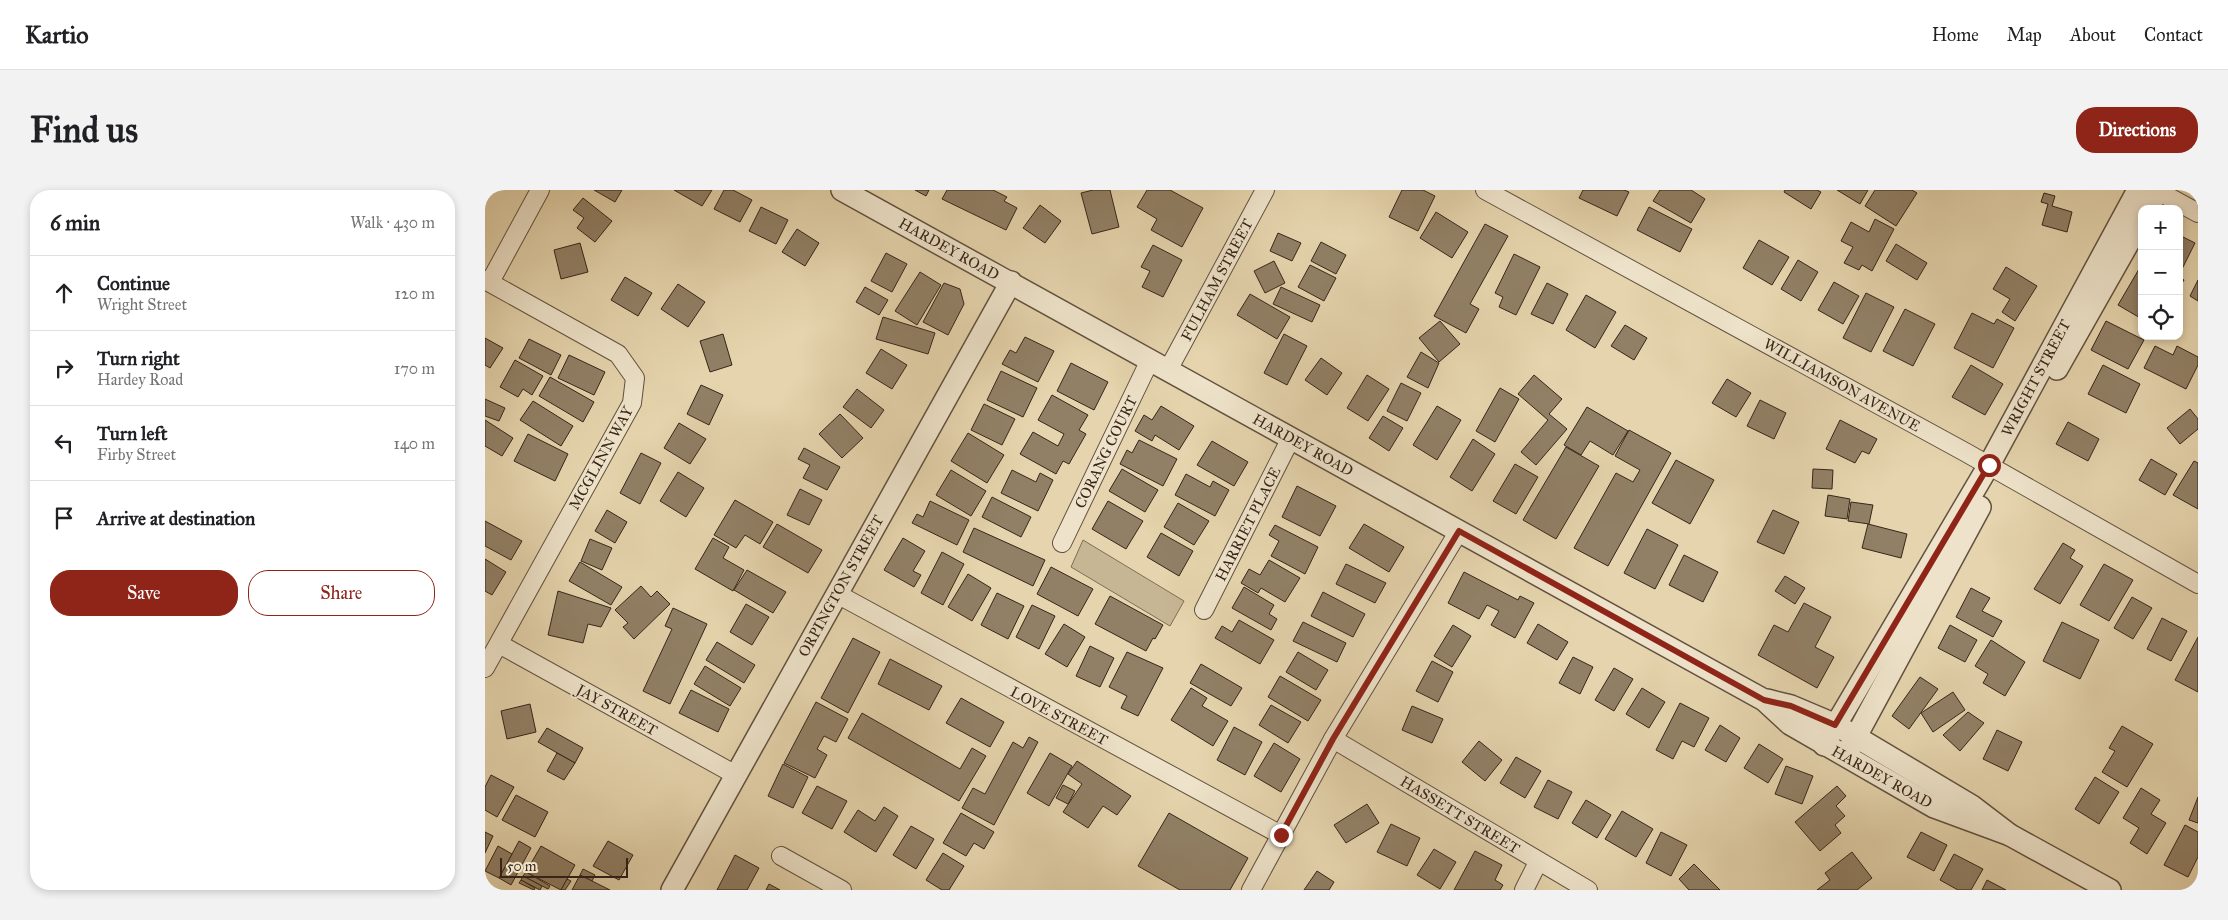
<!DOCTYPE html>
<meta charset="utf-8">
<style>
:root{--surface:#fff;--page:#f2f2f2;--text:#202124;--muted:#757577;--line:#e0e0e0;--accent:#8f2418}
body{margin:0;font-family:"IM FELL Great Primer",serif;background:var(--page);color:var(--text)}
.controls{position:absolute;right:15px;top:15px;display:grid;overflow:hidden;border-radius:10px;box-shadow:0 2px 8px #0003}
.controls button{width:45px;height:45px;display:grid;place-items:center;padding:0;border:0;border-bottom:1px solid var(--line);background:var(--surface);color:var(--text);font:25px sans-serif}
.scale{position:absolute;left:15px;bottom:12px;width:128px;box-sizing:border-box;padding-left:5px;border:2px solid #372519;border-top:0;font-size:14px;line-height:18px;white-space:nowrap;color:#372519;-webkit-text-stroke:4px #eee3ca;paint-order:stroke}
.stop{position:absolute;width:15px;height:15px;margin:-11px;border:4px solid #8f2418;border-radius:50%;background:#fff}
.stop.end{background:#8f2418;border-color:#fff;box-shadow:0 1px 5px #0008}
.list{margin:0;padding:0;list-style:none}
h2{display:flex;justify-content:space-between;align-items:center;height:65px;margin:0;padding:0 20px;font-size:21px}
h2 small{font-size:16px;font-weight:400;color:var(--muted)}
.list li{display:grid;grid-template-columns:32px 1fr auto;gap:15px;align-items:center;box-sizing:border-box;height:75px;padding:0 20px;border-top:1px solid var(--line)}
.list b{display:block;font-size:19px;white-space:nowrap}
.list p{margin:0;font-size:16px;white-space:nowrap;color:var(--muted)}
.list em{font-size:16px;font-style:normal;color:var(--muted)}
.actions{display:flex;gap:10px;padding:15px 20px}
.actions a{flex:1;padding:11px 0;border:1px solid var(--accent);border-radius:20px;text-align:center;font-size:18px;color:var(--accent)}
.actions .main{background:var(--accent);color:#fff}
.icon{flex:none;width:28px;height:28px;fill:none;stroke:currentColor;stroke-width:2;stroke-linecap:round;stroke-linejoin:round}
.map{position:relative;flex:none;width:1713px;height:700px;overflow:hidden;border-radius:20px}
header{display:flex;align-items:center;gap:30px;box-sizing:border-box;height:70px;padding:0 25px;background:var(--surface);border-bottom:1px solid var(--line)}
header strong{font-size:24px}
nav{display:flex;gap:28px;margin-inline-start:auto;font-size:18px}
.intro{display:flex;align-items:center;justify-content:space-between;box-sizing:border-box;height:120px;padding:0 30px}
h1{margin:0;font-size:35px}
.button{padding:12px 22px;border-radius:20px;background:var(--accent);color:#fff;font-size:18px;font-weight:700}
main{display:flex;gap:30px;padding:0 30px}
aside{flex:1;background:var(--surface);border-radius:20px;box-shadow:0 2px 8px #0003}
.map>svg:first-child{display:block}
.green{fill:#c7b694;stroke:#7f6e56}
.building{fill:#918066;stroke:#372519}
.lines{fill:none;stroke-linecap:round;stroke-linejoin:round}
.minor-casing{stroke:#62513e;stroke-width:20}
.tertiary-casing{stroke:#62513e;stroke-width:24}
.minor{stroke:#eee3ca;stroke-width:18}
.tertiary{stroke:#eee3ca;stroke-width:21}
.route{stroke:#8f2418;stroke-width:6}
.labels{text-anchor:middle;stroke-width:4;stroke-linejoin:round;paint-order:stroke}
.street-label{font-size:15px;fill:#372519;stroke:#eee3ca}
</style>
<header>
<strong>Kartio</strong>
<nav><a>Home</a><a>Map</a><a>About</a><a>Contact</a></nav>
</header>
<div class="intro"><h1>Find us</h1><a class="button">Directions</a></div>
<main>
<aside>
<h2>6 min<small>Walk · 430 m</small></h2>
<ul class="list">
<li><svg class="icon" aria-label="ahead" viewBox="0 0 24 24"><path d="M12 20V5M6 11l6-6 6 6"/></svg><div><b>Continue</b><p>Wright Street</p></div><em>120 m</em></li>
<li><svg class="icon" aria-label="right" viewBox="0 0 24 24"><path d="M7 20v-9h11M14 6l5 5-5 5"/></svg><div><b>Turn right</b><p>Hardey Road</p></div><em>170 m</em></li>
<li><svg class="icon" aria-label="left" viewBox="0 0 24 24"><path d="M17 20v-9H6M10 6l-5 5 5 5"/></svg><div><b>Turn left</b><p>Firby Street</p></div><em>140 m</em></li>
<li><svg class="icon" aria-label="arrive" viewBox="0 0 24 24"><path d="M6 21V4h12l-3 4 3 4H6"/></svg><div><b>Arrive at destination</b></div></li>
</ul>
<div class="actions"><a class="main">Save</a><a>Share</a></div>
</aside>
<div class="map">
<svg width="1713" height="700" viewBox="0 0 1713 700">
<rect width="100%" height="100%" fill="#e5d4ad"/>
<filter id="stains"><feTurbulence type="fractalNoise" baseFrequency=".004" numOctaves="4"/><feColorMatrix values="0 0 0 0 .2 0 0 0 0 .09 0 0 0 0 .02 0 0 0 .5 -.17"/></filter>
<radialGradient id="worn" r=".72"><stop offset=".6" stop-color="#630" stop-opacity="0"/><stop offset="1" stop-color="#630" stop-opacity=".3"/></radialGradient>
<polygon class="green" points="598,350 699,411 685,436 586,377"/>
<g class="building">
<polygon points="109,0 137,0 130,12"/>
<polygon points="189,0 227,0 217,16"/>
<polygon points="239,0 248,0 267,10 255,32 229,19"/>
<polygon points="430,0 444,0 441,6"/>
<polygon points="462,0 508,0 522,7 519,11 532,18 521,40 457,9"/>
<polygon points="608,0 625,0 634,37 607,44 596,3"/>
<polygon points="662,0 685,0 718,18 697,57 666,40 672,29 652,17"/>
<polygon points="917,0 938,0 950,6 933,41 904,27"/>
<polygon points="1098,0 1139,0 1144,2 1132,26 1094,8"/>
<polygon points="1175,0 1206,0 1220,9 1206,33 1168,11"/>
<polygon points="1300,0 1332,0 1336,2 1326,19 1299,2"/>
<polygon points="1352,0 1383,0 1375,14"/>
<polygon points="1390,0 1427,0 1432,3 1411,36 1380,16"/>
<polygon points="1559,3 1570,6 1567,16 1587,22 1582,42 1557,35 1563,14 1556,12"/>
<polygon points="98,8 127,31 110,52 92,38 99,28 88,20"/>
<polygon points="555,15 576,31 560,53 538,38"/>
<polygon points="276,17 303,30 291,54 264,41"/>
<polygon points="1164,17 1207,39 1195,62 1152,40"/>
<polygon points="951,22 983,42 967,68 935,48"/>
<polygon points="1390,29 1409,39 1387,81 1377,75 1374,80 1359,73 1368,57 1356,51 1366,32 1384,42"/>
<polygon points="1000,34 1023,46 985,114 994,119 981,143 949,126"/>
<polygon points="312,39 334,53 320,76 297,62"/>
<polygon points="793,43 816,53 807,71 785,61"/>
<polygon points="1694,45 1710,53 1696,81 1694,80"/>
<polygon points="1274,50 1304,67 1287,95 1258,78"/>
<polygon points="836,52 861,65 851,84 826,71"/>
<polygon points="95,53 103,82 76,89 69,60"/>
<polygon points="1411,54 1442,73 1432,90 1401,71"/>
<polygon points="668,55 697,70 678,107 657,97 665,81 656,77"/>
<polygon points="401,63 422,74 407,102 386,91"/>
<polygon points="1029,64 1055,77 1031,125 1014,117 1018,107 1010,103"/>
<polygon points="1313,70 1333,82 1316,111 1296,99"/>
<polygon points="789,71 800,93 780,103 769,81"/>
<polygon points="1657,74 1657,129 1633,115"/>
<polygon points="825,75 851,88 839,111 813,97"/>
<polygon points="1521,77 1552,96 1530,131 1517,122 1525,109 1508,99"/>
<polygon points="435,82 456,95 432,135 410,121"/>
<polygon points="140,87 167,103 153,126 126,110"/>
<polygon points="1694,87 1699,90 1694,98"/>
<polygon points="1713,90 1713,111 1705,106"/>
<polygon points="1349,92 1374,106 1358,134 1333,120"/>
<polygon points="459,93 475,99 479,114 463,145 438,132"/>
<polygon points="1062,93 1083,104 1068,134 1046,124"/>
<polygon points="193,94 220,112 203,137 176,119"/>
<polygon points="380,97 403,110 394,125 371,112"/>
<polygon points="796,97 835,115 827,132 788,114"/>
<polygon points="1381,103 1409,117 1386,162 1358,148"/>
<polygon points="765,104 805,127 792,149 752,125"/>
<polygon points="1101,105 1131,122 1110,158 1081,140"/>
<polygon points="1420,119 1450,134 1428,176 1398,161"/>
<polygon points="1487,123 1509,134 1512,129 1529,138 1508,178 1469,158"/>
<polygon points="398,127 450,143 443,164 391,149"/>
<polygon points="955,131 975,154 954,172 934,148"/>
<polygon points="1621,131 1659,150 1643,179 1606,160"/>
<polygon points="1140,135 1162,148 1149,170 1126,156"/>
<polygon points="238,144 247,175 225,182 215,151"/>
<polygon points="799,144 822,156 802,195 779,183"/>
<polygon points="540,147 569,161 553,192 517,174 525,160 531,163"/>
<polygon points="0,148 18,158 5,178 0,175"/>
<polygon points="44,149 76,165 66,185 34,168"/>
<polygon points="1670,156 1688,165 1692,156 1713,167 1713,175 1701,199 1659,178"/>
<polygon points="396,159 422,175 407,199 381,183"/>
<polygon points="936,162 954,173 943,198 922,187"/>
<polygon points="84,165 120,182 109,205 73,188"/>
<polygon points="836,168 857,183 842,205 820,190"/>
<polygon points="30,170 58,186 47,205 38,199 33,207 15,197"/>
<polygon points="586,173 623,192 609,220 572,201"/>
<polygon points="1486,175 1518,194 1500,225 1467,207"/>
<polygon points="1618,175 1655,194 1641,223 1603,204"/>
<polygon points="516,181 552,198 538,227 502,210"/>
<polygon points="882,185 904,199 883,231 862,218"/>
<polygon points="1049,185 1077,209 1064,224 1082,239 1051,275 1036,262 1063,230 1033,204"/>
<polygon points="65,187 109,212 98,232 54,206"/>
<polygon points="1242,189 1266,203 1251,227 1227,213"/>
<polygon points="916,193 936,203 922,231 902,221"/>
<polygon points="216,195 238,205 224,235 202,224"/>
<polygon points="1015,198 1034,209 1010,252 991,241"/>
<polygon points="372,199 399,220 386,238 358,217"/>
<polygon points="567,205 603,225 594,240 601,244 584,274 578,271 571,284 535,264 548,242 573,256 579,244 553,230"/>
<polygon points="0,209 20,218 14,231 0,226"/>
<polygon points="1275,210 1301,223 1289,249 1262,236"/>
<polygon points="48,211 88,236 76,256 35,230"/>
<polygon points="499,214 530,229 517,255 486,240"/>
<polygon points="676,216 709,236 694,260 670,245 667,251 650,241 659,225 667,230"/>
<polygon points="952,216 976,230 952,270 928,255"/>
<polygon points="1102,217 1143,241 1128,265 1105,251 1096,265 1079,255"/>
<polygon points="1705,219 1713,229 1713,239 1695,254 1682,238"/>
<polygon points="355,224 378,248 357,268 334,244"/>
<polygon points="898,226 918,238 904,261 884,248"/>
<polygon points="0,230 28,248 17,266 0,256"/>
<polygon points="1355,230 1392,249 1384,264 1377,261 1370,273 1341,259"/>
<polygon points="1583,232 1614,249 1603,271 1571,254"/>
<polygon points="194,233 221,249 205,274 179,258"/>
<polygon points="1144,240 1186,263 1123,376 1089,358 1131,283 1148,292 1155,280 1130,266"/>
<polygon points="483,243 519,265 502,293 466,271"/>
<polygon points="43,244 83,264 70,291 29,271"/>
<polygon points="988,249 1010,264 987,301 965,287"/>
<polygon points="654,250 692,269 678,296 635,274 642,260 647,263"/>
<polygon points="727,251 763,272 749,296 712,275"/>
<polygon points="1081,257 1114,276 1071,349 1038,330"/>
<polygon points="319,258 355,277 342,300 318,288 325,275 313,269"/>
<polygon points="156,263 176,273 155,314 135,303"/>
<polygon points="1666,269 1692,284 1680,305 1654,290"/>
<polygon points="1191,270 1229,290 1205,334 1167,313"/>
<polygon points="1709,271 1713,273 1713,319 1688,305"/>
<polygon points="1030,274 1053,287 1031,324 1008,311"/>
<polygon points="637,279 673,300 660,322 624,301"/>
<polygon points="1328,279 1348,280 1347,299 1327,298"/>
<polygon points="466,280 501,301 486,326 451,305"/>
<polygon points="527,280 551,292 555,283 568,290 553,321 516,303"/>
<polygon points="193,282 219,298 201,327 175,311"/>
<polygon points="701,284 725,297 728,291 744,300 730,326 690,305"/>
<polygon points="812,296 851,316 835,346 797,327"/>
<polygon points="315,299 337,310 324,335 302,325"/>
<polygon points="1343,305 1365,309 1362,329 1340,326"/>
<polygon points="507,307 546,327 536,347 497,327"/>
<polygon points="250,310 288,332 275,354 260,345 251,358 229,345"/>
<polygon points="445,311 484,330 472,355 427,333 432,324 438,327"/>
<polygon points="623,311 658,331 641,359 607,339"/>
<polygon points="1366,312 1388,315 1384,334 1363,331"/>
<polygon points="693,313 724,331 709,355 679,337"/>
<polygon points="122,320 142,332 130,353 110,341"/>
<polygon points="1288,320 1314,332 1299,364 1272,352"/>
<polygon points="0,331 37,351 26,370 0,356"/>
<polygon points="292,334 337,360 323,383 278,357"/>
<polygon points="879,334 919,357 904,382 864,358"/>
<polygon points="1383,334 1422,344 1416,368 1377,358"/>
<polygon points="790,335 833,357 820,384 786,366 794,351 784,345"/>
<polygon points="489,338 560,370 548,396 478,362"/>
<polygon points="1162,339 1193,355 1170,399 1139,383"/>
<polygon points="676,343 708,361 694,386 662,367"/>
<polygon points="228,348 244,357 238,368 259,380 248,401 210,379"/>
<polygon points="418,348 440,361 428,381 436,385 429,397 399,380"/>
<polygon points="105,349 127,358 117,380 96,371"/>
<polygon points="1578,353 1590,360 1585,368 1598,376 1575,414 1549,399"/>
<polygon points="457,362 479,374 458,415 436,403"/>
<polygon points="1199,365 1233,382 1218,412 1184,395"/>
<polygon points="0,369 21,382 7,405 0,401"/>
<polygon points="784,370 815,388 800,412 776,398 773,403 756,393 764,379 775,385"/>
<polygon points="95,372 137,397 126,415 84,391"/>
<polygon points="861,374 901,393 890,413 851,394"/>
<polygon points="1619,374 1648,390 1624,431 1595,415"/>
<polygon points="566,377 608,399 593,426 552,404"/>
<polygon points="262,380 301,402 288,423 249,400"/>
<polygon points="979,382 1033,410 1035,406 1049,413 1030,448 1006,435 1014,421 1002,415 994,429 963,413"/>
<polygon points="483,384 506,398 487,431 463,417"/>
<polygon points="1300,386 1320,398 1310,414 1290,401"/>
<polygon points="156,396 166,407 172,401 185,414 149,449 138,437 143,433 130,420"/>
<polygon points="759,397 789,415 784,424 792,429 786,440 747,418"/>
<polygon points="1486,398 1505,408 1497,421 1517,431 1508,447 1471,427"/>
<polygon points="73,401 126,418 116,437 103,434 98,453 63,445"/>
<polygon points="838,402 880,424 868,447 826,426"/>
<polygon points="512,403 539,416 523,449 496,435"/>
<polygon points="625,406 678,435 670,449 668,448 661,461 610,434"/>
<polygon points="1647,407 1667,418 1648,449 1629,438"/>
<polygon points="1319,413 1346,427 1330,457 1349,467 1332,498 1273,465 1289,435 1303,442"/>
<polygon points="261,414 284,427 267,455 245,442"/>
<polygon points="547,415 570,426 554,459 531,447"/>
<polygon points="188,418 222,434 185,514 158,501 187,439 180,436"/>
<polygon points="1677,428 1702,441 1686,471 1662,459"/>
<polygon points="754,430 789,450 775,474 730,448 737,436 747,442"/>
<polygon points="818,432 861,453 852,472 808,451"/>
<polygon points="1577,432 1614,450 1595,489 1558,471"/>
<polygon points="579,434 600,447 582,477 560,464"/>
<polygon points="1053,434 1083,452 1072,470 1042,453"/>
<polygon points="968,435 986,446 967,477 949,466"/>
<polygon points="1465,435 1492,450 1480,472 1453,458"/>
<polygon points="1713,447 1713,502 1690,490"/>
<polygon points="368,448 395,462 363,523 336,508"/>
<polygon points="1506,450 1540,472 1520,506 1498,493 1503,484 1490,476"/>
<polygon points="232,452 270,475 259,493 221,470"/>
<polygon points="605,456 629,468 615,497 591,486"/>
<polygon points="642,462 678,478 653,526 636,518 642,506 624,497"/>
<polygon points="813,462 843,480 831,500 801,482"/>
<polygon points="1088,467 1108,477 1095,504 1074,493"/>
<polygon points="405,469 457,496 444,520 393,494"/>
<polygon points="947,471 968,482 953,512 931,501"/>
<polygon points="716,474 757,498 746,516 705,493"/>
<polygon points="220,476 256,498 245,516 209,494"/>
<polygon points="1129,478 1148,489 1129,521 1110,510"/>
<polygon points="795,486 836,510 823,531 783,507"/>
<polygon points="1435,487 1453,499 1424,539 1407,526"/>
<polygon points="706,498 722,508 717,516 743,531 728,556 686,530"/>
<polygon points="1157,498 1180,512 1164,538 1141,524"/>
<polygon points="206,500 244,519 233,542 194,523"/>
<polygon points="1468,502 1480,520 1448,542 1436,523"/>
<polygon points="476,508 519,532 505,557 461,533"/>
<polygon points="331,512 363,529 351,552 339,546 332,559 342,565 330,588 299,573"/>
<polygon points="1195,513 1224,528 1209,557 1197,551 1188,569 1171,560"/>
<polygon points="45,514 51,542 22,549 16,521"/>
<polygon points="786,515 816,532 803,553 774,535"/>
<polygon points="927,516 958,529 947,553 917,540"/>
<polygon points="1483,522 1499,533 1475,561 1458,545"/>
<polygon points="377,523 475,579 487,558 501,566 474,611 363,548"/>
<polygon points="1235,535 1255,548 1241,572 1220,560"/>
<polygon points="1637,536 1668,554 1642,597 1617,582 1630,561 1624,558"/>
<polygon points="749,537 777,552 760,585 732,570"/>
<polygon points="62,538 98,558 90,573 53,552"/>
<polygon points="1512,540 1537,552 1523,581 1498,569"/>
<polygon points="544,547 553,552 509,635 477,618 488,598 500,604 528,552 538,558"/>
<polygon points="994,551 1017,570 1000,591 977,572"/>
<polygon points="789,553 815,569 796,602 769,586"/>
<polygon points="1274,554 1298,569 1283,593 1259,578"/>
<polygon points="72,563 90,573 79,590 62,581"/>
<polygon points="565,563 587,576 564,616 542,603"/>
<polygon points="1031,567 1056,581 1040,608 1015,593"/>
<polygon points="592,571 646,606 632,625 618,616 603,638 578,622 597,594 583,584"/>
<polygon points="298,574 323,587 308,618 283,606"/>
<polygon points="1301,576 1328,586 1317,614 1290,604"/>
<polygon points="6,585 29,597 12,627 0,620 0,597"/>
<polygon points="1610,587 1634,602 1614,634 1590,619"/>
<polygon points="1063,590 1087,602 1073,629 1049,617"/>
<polygon points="578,595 590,601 583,614 571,608"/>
<polygon points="332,596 362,611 347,639 317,623"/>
<polygon points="1352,596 1361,606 1351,616 1360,626 1350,635 1356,643 1335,661 1310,632"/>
<polygon points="1656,598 1675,610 1666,624 1681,633 1662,664 1645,653 1654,638 1638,628"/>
<polygon points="31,605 63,622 50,647 17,630"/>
<polygon points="1713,607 1713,633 1704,630"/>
<polygon points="1101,610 1126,625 1112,648 1087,633"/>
<polygon points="882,614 894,633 861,653 849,635"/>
<polygon points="399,617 413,626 391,662 359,642 373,620 390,631"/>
<polygon points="1137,621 1168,639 1151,667 1120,649"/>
<polygon points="476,623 509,642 499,659 489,653 481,666 458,653"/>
<polygon points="684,623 763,668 745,700 695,700 653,676"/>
<polygon points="906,634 935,648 922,676 892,662"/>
<polygon points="1700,635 1713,642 1713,667 1703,687 1679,675"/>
<polygon points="426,636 449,649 431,679 408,665"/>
<polygon points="0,642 8,646 0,663"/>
<polygon points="1176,642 1202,655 1186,686 1161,673"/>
<polygon points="1436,642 1462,655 1449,681 1422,667"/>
<polygon points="34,651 46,658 26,695 14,688"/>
<polygon points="123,651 148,665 134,690 108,676"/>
<polygon points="13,656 27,664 14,688 0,681"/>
<polygon points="56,656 90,675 76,700 41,682"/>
<polygon points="949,659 971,672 955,699 932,685"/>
<polygon points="990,661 1017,675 1010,690 1018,695 1015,700 969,700"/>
<polygon points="1367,662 1387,688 1372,700 1332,700 1345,690 1340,683"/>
<polygon points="458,663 479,676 464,700 457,700 441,690"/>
<polygon points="1469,664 1498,679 1486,700 1473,700 1455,690"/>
<polygon points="250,665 274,678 262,700 232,700"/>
<polygon points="1209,674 1235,700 1204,700 1194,689"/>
<polygon points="98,679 110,685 107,691 95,685"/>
<polygon points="832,681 849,692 844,700 819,700"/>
<polygon points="41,682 65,696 63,699 38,686"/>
<polygon points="95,685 125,700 87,700"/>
<polygon points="38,686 57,696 55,700 36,690"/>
<polygon points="82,689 86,691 80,700 76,700"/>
<polygon points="36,690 50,698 49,700 34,693"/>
<polygon points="1502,690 1521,700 1497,700"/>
<polygon points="284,694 295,700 281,700"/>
</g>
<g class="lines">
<g class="minor-casing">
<g id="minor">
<polyline points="1000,0 1480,262 1713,394"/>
<polyline points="1671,0 1713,23"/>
<polyline points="0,90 133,164 150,188 147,213 0,478"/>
<polyline points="5,92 55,0"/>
<polyline points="683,180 780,0"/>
<polyline points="577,353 665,170"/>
<polyline points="352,404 796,645"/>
<polyline points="719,420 806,248"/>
<polyline points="14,454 251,585"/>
<polyline points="848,549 1103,700"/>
<polyline points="296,666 357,700"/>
<polyline points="766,700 848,549 974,341"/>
<polyline points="1039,700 1053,672"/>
</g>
</g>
<g class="tertiary-casing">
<g id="tertiary">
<polyline points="357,0 1279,510 1305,534 1449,617 1525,645"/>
<polyline points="1663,19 1673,0"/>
<polyline points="1572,179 1657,29"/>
<polyline points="1282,510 1306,516 1351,535 1487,616 1525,645 1625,700"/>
<polyline points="1339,555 1504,275 1653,0"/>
<polyline points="1361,565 1495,317"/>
<polyline points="187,700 526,92"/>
</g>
</g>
<use href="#minor" class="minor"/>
<use href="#tertiary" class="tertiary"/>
</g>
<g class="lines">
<polyline class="route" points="796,645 848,549 974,341 1279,510 1306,516 1350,535 1504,275"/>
</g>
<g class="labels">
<g class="street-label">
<text transform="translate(464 59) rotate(29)" y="5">HARDEY ROAD</text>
<text transform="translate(732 90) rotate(-62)" y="5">FULHAM STREET</text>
<text transform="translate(1551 188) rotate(-62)" y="5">WRIGHT STREET</text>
<text transform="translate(1357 195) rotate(29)" y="5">WILLIAMSON AVENUE</text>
<text transform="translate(818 255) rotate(29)" y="5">HARDEY ROAD</text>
<text transform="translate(621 262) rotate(-64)" y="5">CORANG COURT</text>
<text transform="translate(116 268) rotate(-61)" y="5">MCGLINN WAY</text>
<text transform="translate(763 334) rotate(-63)" y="5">HARRIET PLACE</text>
<text transform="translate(356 396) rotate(-61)" y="5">ORPINGTON STREET</text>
<text transform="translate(132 520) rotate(29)" y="5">JAY STREET</text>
<text transform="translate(574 526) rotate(28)" y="5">LOVE STREET</text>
<text transform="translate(1397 587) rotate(29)" y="5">HARDEY ROAD</text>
<text transform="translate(975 625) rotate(31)" y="5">HASSETT STREET</text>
</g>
</g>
<rect width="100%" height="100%" filter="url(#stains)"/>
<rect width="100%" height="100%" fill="url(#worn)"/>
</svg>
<div class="controls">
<button>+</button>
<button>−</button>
<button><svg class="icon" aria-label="locate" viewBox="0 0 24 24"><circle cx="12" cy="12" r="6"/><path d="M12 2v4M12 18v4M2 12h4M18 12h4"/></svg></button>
</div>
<div class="scale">50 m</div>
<div class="stop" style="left:1504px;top:275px"></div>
<div class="stop end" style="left:796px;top:645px"></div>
</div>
</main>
